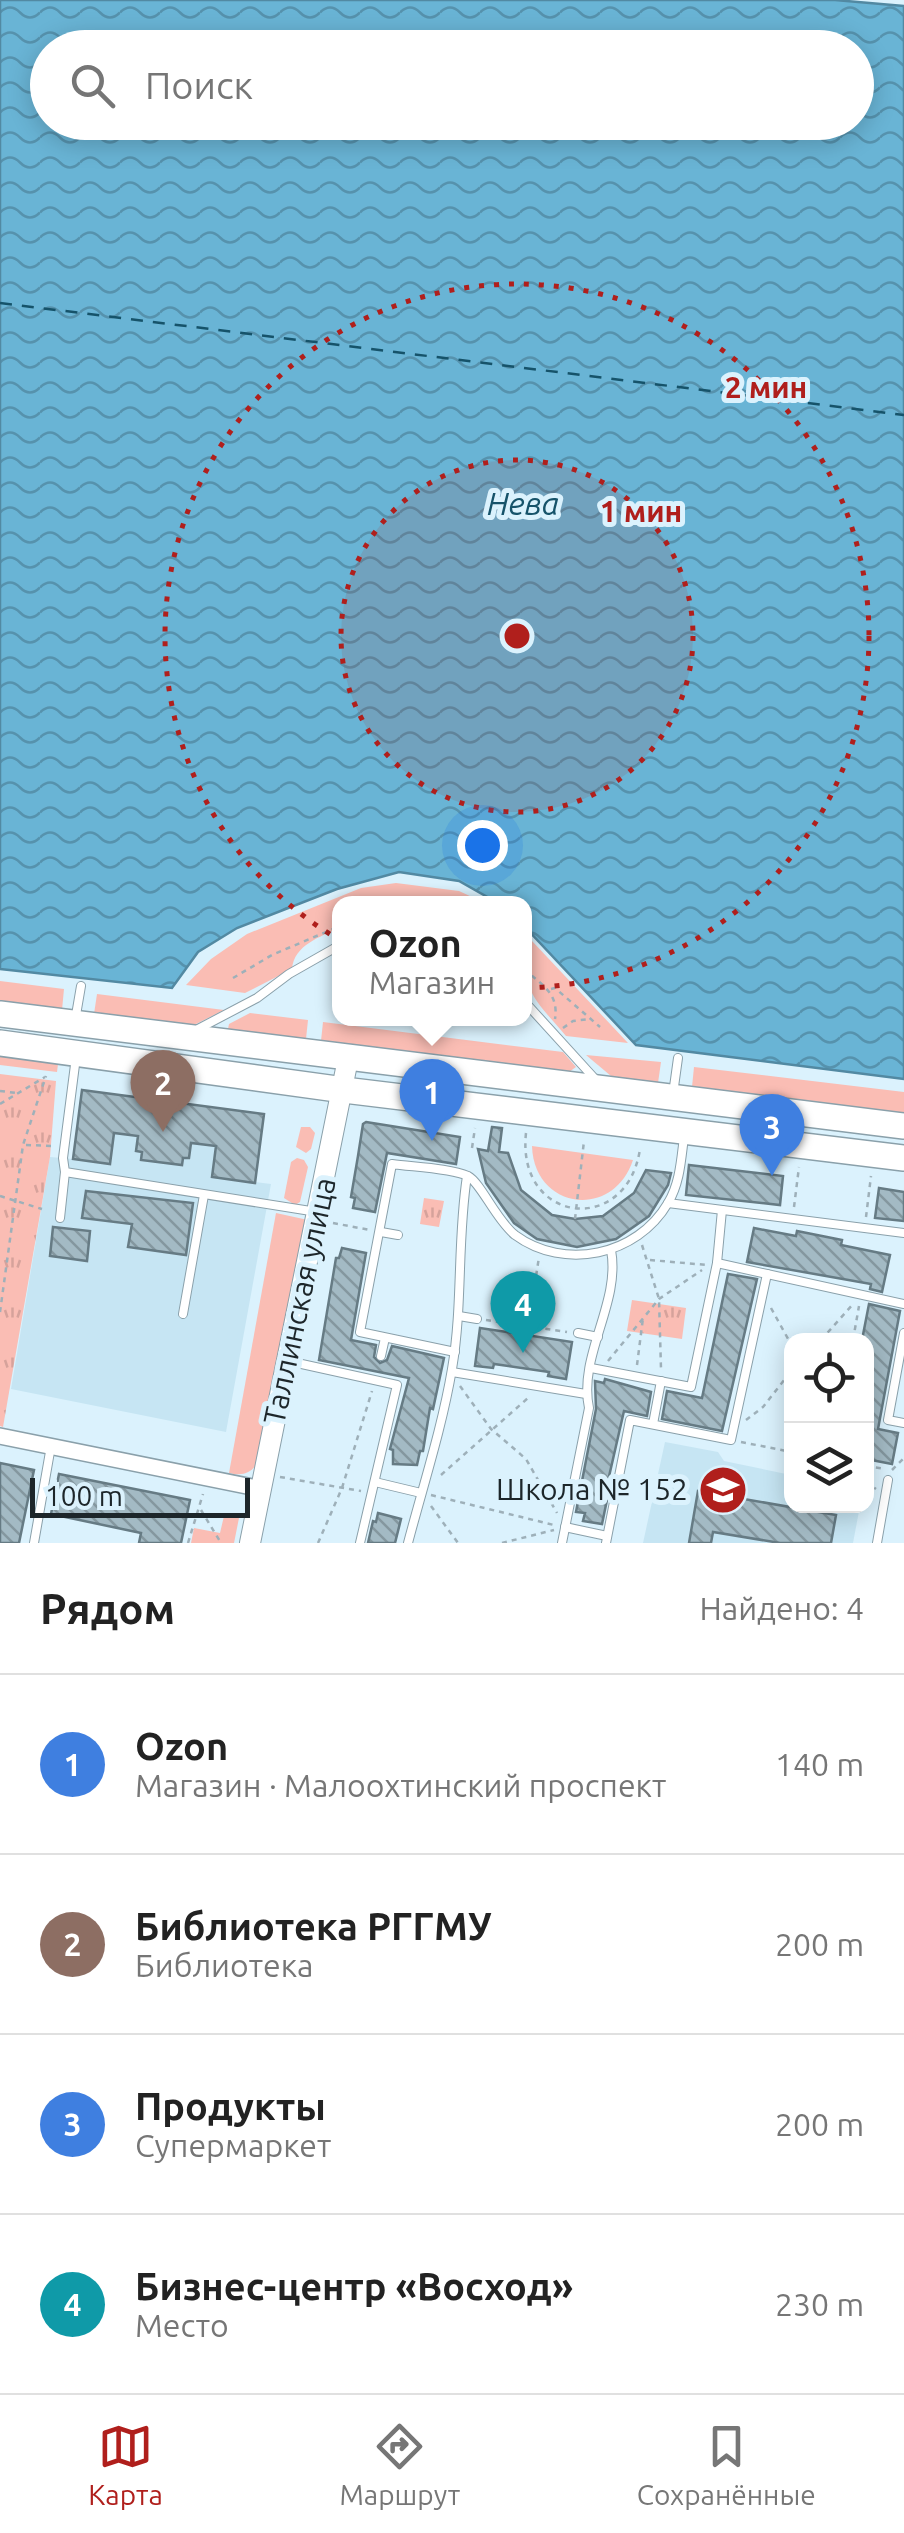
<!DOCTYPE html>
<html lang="ru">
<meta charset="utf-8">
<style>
:root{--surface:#fff;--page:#f6f6f6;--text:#222;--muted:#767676;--line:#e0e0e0;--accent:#b01f1c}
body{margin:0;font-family:Ubuntu,sans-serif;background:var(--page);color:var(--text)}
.controls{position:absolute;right:30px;bottom:30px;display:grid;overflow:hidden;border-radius:20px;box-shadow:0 5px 25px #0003}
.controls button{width:90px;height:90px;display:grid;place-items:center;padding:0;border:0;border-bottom:2px solid var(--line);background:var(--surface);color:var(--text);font:50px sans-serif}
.scale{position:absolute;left:30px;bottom:25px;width:220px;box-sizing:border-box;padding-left:10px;border:5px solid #1d262a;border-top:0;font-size:28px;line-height:35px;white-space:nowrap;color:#1d262a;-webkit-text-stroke:8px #dbf2fd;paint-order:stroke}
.you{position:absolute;left:482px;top:845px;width:35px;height:35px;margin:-25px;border:8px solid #fff;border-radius:50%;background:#1a73e8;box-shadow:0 0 0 15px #1a73e833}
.badge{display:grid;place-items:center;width:65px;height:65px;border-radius:50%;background:var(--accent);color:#fff;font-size:32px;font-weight:700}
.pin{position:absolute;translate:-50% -82px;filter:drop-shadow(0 2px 5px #0008)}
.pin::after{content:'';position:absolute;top:52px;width:35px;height:30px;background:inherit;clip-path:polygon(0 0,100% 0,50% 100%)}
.popup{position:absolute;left:332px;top:896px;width:200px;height:130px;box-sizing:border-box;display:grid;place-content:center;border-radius:20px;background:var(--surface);filter:drop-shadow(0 2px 8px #0005);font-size:32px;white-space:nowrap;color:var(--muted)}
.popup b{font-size:38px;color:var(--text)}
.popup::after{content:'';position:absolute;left:50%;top:100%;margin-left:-20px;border:20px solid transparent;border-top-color:var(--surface)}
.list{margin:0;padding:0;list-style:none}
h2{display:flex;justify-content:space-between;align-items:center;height:130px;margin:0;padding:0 40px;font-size:42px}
h2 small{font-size:32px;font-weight:400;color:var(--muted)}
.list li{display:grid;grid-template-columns:65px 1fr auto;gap:30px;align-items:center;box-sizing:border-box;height:180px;padding:0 40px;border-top:2px solid var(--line)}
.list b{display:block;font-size:38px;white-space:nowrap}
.list p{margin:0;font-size:32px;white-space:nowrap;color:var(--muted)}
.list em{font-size:32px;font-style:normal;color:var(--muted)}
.icon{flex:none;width:55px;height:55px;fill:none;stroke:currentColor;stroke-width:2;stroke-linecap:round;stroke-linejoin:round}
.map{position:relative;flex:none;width:904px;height:1543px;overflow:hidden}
.search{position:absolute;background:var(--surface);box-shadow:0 5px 25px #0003;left:30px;right:30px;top:30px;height:110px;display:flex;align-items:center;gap:25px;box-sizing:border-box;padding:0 35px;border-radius:55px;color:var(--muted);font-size:38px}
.sheet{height:850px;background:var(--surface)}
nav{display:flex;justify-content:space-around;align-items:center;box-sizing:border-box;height:140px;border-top:2px solid var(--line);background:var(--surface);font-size:28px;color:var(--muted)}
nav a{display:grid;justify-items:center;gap:5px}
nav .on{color:var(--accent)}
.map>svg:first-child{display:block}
.built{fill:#c6e5f3}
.grass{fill:#fabdb4}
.park{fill:url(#park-tufts)}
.water{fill:url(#water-waves);stroke:#5289a2;stroke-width:2.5;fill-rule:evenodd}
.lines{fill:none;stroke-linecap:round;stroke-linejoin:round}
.ferry{stroke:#16536a;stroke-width:2.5;stroke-dasharray:12 10;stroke-linecap:butt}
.building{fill:url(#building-back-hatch);stroke:#667b84;stroke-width:2.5}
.service-casing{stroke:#8aa0aa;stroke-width:10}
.minor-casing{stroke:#8aa0aa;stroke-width:18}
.tertiary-casing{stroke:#8aa0aa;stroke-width:22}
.primary-casing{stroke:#8aa0aa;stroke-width:28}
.path{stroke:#9eb0b9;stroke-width:2.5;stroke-dasharray:5 5;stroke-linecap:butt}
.service{stroke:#fff;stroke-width:8}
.minor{stroke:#fff;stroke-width:15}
.tertiary{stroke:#fff;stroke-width:20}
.primary{stroke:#fff;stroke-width:25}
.ring{fill:none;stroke:#b01f1c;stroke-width:5;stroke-dasharray:5 10}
.labels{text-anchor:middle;stroke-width:10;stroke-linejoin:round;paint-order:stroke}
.street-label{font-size:30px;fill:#1d262a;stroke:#dbf2fd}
.poi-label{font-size:30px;fill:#1d262a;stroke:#dbf2fd;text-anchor:end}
.water-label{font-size:32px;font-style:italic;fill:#16536a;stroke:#dbf2fd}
.centre{fill:#b01f1c;stroke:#dbf2fd;stroke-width:5}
.ring-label{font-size:30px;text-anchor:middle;font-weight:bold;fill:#b01f1c;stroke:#dbf2fd;stroke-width:10;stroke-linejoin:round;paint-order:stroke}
</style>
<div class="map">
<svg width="904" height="1543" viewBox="0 0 904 1543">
<defs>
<pattern id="park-tufts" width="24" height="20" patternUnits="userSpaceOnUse" patternTransform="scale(2.5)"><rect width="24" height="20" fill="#fabdb4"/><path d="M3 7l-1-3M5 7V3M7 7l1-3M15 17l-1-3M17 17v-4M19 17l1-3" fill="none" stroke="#d6a29b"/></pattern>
<pattern id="water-waves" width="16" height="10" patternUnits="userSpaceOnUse" patternTransform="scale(2.5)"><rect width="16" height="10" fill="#69b4d5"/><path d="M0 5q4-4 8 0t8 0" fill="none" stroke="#5692ad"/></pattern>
<pattern id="building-back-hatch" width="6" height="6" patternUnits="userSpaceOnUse" patternTransform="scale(2.5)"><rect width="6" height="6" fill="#a3bac4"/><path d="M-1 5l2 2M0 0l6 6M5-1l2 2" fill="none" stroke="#84979f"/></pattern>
</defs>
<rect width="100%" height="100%" fill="#dbf2fd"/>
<g class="built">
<polygon points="82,1090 264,1114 255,1182 271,1184 226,1432 11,1389 50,1157 73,1159"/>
<polygon points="665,1442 718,1452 724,1461 791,1475 792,1506 860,1506 853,1543 643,1543"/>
</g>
<g class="grass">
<path d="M396,883L459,891L485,903L340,904L339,928C320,937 294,945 292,969L245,993L186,985L211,959L247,934L361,888Z"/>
<path d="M525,935L532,941L628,1043L566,1036C529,993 524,994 525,935Z"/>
<polygon points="0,981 64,989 62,1010 0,1002"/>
<polygon points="97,994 224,1010 192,1026 94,1014"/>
<polygon points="250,1013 308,1020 306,1039 228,1029 229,1024"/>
<polygon points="323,1022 563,1052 576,1067 569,1072 321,1041"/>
<polygon points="586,1055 661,1062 658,1083 611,1076"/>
<polygon points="0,1056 58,1064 57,1072 0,1065"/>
<polygon points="694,1067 904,1092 904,1113 692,1087"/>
<polygon points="301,1127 310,1127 315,1133 311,1149 306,1153 296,1147"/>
<path d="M532,1146L633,1160C613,1220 534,1210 532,1146Z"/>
<polygon points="297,1158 304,1160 308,1167 300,1202 295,1205 284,1198 291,1162"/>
<path d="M276,1213L308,1220L258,1462C251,1474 242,1476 229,1473Z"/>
<polygon points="224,1516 239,1518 234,1543 191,1543 194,1528 220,1533"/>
</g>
<g class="park">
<polygon points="0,1074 56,1081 50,1157 3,1427 0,1426"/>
<polygon points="424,1198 444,1201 439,1227 420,1224"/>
<polygon points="632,1300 686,1308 682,1339 627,1331"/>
</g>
<path class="water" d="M0,0H835L904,6V1079L636,1045L525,927L524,904L498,903L459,881L399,872L337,889L237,928L198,952L172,988L0,969ZM48,48H856V122H48Z"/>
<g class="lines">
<polyline class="ferry" points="0,303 904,415"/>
</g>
<g class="building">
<polygon points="82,1090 264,1114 255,1183 212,1177 216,1146 191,1143 189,1158 183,1158 182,1165 141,1160 142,1152 136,1151 138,1136 114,1133 110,1164 73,1159"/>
<polygon points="366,1122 460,1137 456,1164 387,1153 375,1212 353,1208 355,1198 351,1197 358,1156 363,1124"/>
<polygon points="492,1127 502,1128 499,1152 508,1153 521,1190 552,1215 575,1219 603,1216 634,1193 646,1170 671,1173 668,1185 649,1216 616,1239 577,1247 537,1239 514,1223 486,1183 478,1149 488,1151"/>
<polygon points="689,1165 783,1176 780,1205 686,1195"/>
<polygon points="879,1188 904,1192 904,1221 875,1218"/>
<polygon points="86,1191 193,1203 186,1255 128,1247 132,1224 82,1218"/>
<polygon points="53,1227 90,1231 87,1261 50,1256"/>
<polygon points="754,1228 796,1236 797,1231 842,1240 841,1245 890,1255 882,1292 870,1289 871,1284 747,1262"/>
<polygon points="342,1248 366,1253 351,1340 376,1345 374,1357 380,1363 387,1360 392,1346 444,1358 433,1409 430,1408 423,1451 420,1451 417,1465 393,1464 393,1450 390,1449 409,1378 319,1360 336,1258 339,1258"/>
<polygon points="728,1274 757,1279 722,1431 662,1419 667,1391 702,1398"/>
<polygon points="869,1304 900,1311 878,1429 898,1433 892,1464 866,1459 866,1340 862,1340"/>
<polygon points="480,1328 572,1342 566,1379 548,1376 549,1372 494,1364 493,1368 475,1366"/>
<polygon points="605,1379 651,1392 647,1416 624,1411 605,1494 608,1495 602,1524 583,1521 585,1513 576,1512 596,1409 595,1381 604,1383"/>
<polygon points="0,1463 34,1470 19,1543 0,1543"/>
<polygon points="59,1474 190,1500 181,1543 139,1543 141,1533 51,1514"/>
<polygon points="698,1491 836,1515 831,1543 780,1543 713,1532 711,1543 689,1543"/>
<polygon points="378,1513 401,1519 395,1543 368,1543 373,1521 376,1522"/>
</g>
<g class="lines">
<g class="service-casing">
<g id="service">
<polyline points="524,1001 595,1079"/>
<polyline points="75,1021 81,986"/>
<polyline points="198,1029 257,998 289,974 340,945"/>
<polyline points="76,1057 63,1158 65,1172 317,1212"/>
<polyline points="673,1094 678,1058"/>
<polyline points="668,1203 904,1233"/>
<polyline points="60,1218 65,1172"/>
<polyline points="381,1232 398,1235"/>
<polyline points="717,1263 904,1304"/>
<polyline points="183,1314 204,1195"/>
<polyline points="459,1316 477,1319"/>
<polyline points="578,1333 598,1337"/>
<polyline points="904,1333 888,1420 904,1423"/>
<path d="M455,1352L360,1332L392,1164C413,1167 450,1168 468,1176C481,1183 496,1220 515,1235C564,1271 637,1256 668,1203C680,1183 681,1160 684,1137"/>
<polyline points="381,1356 385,1338"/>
<polyline points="288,1361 397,1385 360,1543"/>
<polyline points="591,1368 691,1387 717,1263 722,1210"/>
<polyline points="452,1372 586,1394"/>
<polyline points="653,1424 661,1381"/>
<polyline points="375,1482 421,1493"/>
<polyline points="565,1527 607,1536"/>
<polyline points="34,1543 51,1446"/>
<path d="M408,1543C423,1486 442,1428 452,1369C463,1305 457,1240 467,1176"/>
<path d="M562,1543L589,1408C578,1355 621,1303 611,1250"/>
<polyline points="606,1543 630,1420 731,1440 767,1274"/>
<polyline points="877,1543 888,1480"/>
</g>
</g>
<g class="minor-casing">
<polyline id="minor" points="0,1436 262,1489"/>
</g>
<g class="tertiary-casing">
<polyline id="tertiary" points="250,1543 348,1059"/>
</g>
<g class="primary-casing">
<g id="primary">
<polyline points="0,1014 904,1126"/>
<polyline points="0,1043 344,1090 904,1158"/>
</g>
</g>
<g class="path">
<path d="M524,969C542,985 559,993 555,1019"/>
<polyline points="233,978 272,955 340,926"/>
<polyline points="551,989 555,988 600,1027"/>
<polyline points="563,1028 573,1021 590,1019"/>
<polyline points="0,1091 17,1093"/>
<polyline points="0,1104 45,1077"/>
<path d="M526,1133C516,1224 627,1237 640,1149"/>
<polyline points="26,1145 53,1146"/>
<polyline points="472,1148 475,1128"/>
<polyline points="0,1196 42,1209"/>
<polyline points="794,1207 799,1167"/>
<polyline points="866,1217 871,1176"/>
<polyline points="575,1219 584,1141"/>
<polyline points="333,1223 370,1230"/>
<polyline points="642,1245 659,1299 661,1369"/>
<polyline points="650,1260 707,1265"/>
<polyline points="771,1308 792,1346"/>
<polyline points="0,1312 23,1145 46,1076"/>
<polyline points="486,1320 567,1332"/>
<polyline points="527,1335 539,1257"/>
<polyline points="821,1340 854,1303"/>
<polyline points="853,1340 859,1306"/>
<polyline points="608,1361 659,1299 702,1270"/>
<polyline points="637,1365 643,1318"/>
<polyline points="460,1386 491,1429 526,1459 557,1513"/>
<polyline points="746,1420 763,1407 792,1370"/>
<polyline points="741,1442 792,1452"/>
<polyline points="866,1466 885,1469"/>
<polyline points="892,1470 904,1458"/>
<polyline points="441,1475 528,1398"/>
<polyline points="280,1477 361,1491"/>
<polyline points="866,1482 876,1489"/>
<polyline points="431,1495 554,1525"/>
<polyline points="431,1506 458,1543"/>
<polyline points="201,1510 221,1543"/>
<polyline points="188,1543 203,1494"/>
<polyline points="318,1543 342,1488 372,1391"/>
<polyline points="502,1543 554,1530"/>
</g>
<use href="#service" class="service"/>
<use href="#minor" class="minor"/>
<use href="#tertiary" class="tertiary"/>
<use href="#primary" class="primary"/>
</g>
<circle cx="517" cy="636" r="176" fill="#b01f1c" fill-opacity=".12"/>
<g class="ring">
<circle cx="517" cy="636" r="176"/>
<circle cx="517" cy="636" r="352"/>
</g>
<defs>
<g id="school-disc" transform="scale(2.5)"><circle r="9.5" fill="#b01f1c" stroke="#dbf2fd"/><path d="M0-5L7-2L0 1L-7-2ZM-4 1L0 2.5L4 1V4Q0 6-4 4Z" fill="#fff"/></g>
</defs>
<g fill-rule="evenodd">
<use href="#school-disc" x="723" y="1490"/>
</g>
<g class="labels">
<g class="street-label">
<text transform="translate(300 1301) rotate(-78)" y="10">Таллинская улица</text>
</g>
<g class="poi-label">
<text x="688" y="1500">Школа № 152</text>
</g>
<g class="water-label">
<text x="523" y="515">Нева</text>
</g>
</g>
<circle cx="517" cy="636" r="15" class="centre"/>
<g class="ring-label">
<text x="766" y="398">2 мин</text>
<text x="641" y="522">1 мин</text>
</g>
</svg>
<div class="controls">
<button><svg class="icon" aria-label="locate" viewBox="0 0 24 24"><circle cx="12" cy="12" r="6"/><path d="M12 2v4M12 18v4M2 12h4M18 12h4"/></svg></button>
<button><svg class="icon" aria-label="layers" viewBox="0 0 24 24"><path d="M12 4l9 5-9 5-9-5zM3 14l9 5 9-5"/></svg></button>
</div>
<div class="scale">100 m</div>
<div class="you"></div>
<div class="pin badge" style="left:432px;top:1141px;background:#3f7fe0">1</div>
<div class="popup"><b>Ozon</b>Магазин</div>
<div class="pin badge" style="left:163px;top:1132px;background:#8d6e63">2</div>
<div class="pin badge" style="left:772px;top:1176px;background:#3f7fe0">3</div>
<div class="pin badge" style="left:523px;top:1353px;background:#0f9aa8">4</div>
<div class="search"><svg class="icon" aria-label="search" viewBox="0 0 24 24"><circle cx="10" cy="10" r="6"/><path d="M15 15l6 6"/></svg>Поиск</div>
</div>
<section class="sheet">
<h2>Рядом<small>Найдено: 4</small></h2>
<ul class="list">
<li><span class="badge" style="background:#3f7fe0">1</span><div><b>Ozon</b><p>Магазин · Малоохтинский проспект</p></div><em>140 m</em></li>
<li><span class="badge" style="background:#8d6e63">2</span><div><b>Библиотека РГГМУ</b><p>Библиотека</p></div><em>200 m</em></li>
<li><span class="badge" style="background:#3f7fe0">3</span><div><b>Продукты</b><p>Супермаркет</p></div><em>200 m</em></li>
<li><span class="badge" style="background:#0f9aa8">4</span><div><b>Бизнес-центр «Восход»</b><p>Место</p></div><em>230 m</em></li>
</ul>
</section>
<nav>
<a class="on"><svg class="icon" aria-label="map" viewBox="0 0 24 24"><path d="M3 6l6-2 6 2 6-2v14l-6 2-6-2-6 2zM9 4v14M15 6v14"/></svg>Карта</a>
<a><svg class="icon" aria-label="directions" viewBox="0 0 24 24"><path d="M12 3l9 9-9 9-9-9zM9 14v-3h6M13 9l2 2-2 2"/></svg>Маршрут</a>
<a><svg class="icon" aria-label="saved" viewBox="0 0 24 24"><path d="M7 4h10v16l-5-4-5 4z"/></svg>Сохранённые</a>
</nav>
